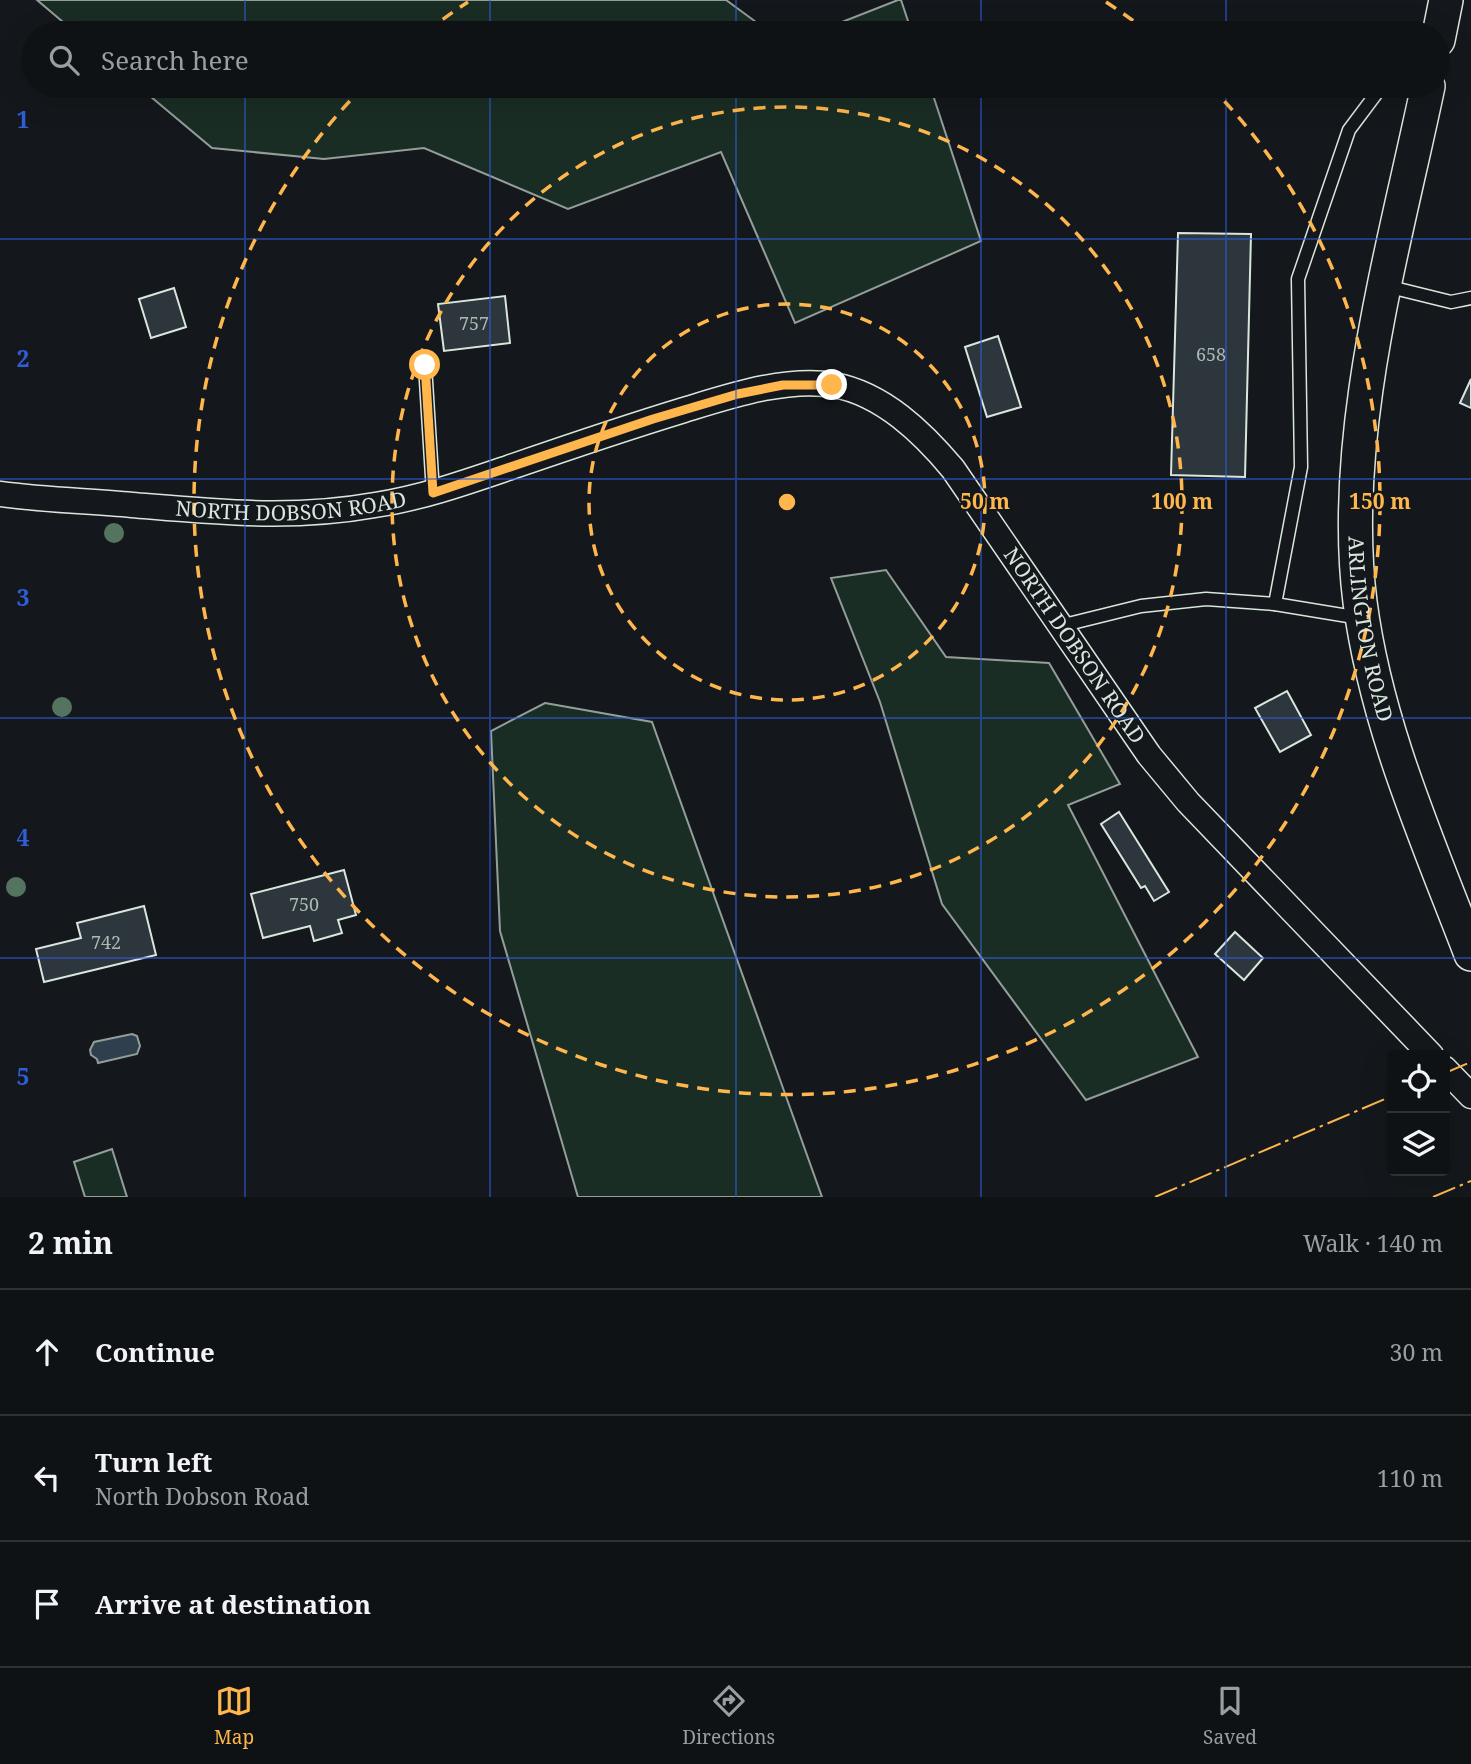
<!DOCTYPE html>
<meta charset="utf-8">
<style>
:root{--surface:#0f1215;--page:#181b1e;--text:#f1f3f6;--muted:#9b9ea0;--line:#2f3234;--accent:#ffb74d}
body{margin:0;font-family:"Noto Serif",serif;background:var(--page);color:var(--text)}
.controls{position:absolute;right:21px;bottom:21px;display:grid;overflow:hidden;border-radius:7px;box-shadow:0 7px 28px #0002}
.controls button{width:63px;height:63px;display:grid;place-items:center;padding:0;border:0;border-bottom:2px solid var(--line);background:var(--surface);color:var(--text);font:35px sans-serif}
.stop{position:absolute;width:21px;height:21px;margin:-16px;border:5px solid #ffb74d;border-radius:50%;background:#fff}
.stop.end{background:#ffb74d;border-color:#fff;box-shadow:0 2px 7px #0008}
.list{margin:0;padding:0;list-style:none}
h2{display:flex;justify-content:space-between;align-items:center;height:91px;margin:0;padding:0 28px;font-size:30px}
h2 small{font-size:23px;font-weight:400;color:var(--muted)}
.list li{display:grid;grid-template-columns:46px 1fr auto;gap:21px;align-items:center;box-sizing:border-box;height:126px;padding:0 28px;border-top:2px solid var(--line)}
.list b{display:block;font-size:26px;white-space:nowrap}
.list p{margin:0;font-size:23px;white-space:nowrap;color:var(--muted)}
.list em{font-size:23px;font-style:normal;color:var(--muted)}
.icon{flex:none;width:38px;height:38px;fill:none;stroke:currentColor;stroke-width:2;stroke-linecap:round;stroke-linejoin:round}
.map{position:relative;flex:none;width:1471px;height:1197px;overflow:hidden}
.search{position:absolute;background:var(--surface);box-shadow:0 7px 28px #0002;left:21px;right:21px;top:21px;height:77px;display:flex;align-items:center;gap:18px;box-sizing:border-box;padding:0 24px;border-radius:38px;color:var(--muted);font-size:26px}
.sheet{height:469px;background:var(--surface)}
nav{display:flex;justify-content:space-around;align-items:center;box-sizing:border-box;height:98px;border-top:2px solid var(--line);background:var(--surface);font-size:19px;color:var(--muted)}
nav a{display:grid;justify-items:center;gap:4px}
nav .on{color:var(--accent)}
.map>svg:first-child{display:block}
.green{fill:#1a2d24;stroke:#939e99;stroke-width:2}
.water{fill:#2f3f4d;stroke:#939e99;stroke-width:2}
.building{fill:#2c363c;stroke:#d8e6dc;stroke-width:2}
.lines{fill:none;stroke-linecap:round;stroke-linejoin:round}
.service-casing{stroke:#d8e6dc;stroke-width:15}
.minor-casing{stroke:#d8e6dc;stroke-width:27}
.secondary-casing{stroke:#d8e6dc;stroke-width:36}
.service{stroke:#14181c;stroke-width:12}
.minor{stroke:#14181c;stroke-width:24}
.secondary{stroke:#14181c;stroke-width:33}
.power{stroke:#ffb74d;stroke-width:2;stroke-dasharray:24 5 3.5 5;stroke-linecap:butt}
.tree{fill:#55745f}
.route{stroke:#ffb74d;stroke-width:9}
.grid{fill:none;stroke:#305dd8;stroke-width:2;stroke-opacity:0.55}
.ring{fill:none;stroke:#ffb74d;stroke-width:3.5;stroke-dasharray:12 9}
.labels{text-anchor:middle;stroke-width:5;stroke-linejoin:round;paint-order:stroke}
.number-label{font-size:18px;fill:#adbab4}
.street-label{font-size:21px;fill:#d8e6dc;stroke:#14181c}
.grid-label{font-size:23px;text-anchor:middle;font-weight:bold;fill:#305dd8;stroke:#14181c;stroke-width:5;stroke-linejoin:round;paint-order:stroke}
.centre{fill:#ffb74d;stroke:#14181c;stroke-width:3.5}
.ring-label{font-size:21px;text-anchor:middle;font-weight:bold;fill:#ffb74d;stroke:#14181c;stroke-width:5;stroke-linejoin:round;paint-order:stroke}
</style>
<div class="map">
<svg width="1471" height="1197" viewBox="0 0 1471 1197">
<rect width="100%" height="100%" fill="#14181c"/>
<g class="green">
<polygon points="37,0 726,0 771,33 76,33"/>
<polygon points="898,0 901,0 912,33 814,33"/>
<polygon points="138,86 930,86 981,241 795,323 721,152 568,209 424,148 324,159 212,148"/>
<polygon points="886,570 946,657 1049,663 1120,784 1068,805 1198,1057 1086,1100 942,904 880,702 831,578"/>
<polygon points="545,703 652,722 822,1197 578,1197 500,931 491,731"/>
<polygon points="112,1149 127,1197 85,1197 74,1162"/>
</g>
<polygon class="water" points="132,1034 137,1036 140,1046 137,1054 98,1063 97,1059 91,1055 90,1050 94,1042"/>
<g class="building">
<polygon points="1178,233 1251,234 1245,477 1171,475"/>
<polygon points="174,288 186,327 151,338 139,299"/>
<polygon points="505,296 510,343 444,351 438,304"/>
<polygon points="998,336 1021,407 987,417 965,347"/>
<polygon points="1471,379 1471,408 1460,403"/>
<polygon points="1287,691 1311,735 1280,752 1255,708"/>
<polygon points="1119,812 1169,892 1154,901 1145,886 1141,888 1101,824"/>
<polygon points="344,870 356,915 338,920 342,933 314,941 310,926 263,938 251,894"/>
<polygon points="144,906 156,955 44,982 36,949 81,938 77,923"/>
<polygon points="1235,932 1263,958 1244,980 1215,954"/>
</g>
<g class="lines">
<g class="service-casing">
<g id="service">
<polyline points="1386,286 1451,302 1471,298"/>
<polyline points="425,365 433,493"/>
<polyline points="1360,618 1275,604 1301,467 1298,279 1349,130 1382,86"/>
<polyline points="1060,626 1141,606 1206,599 1275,604"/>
</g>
</g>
<g class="minor-casing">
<g id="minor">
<path id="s1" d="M0,494C44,500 88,501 132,505C217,512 291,520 375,505C421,498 464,483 508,468C566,448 625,428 684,410C730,396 786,377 834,385C883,394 923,433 953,469L1149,755L1188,802L1431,1055"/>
<polyline points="1445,1069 1471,1096"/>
</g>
</g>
<g class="secondary-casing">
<g id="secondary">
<polyline points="1438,40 1446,0"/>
<path id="s2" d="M1428,86C1394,248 1339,436 1360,602C1376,725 1427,839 1471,954"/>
</g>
</g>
<use href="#service" class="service"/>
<use href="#minor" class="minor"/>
<use href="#secondary" class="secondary"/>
<g class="power">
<polyline points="1445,1073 1471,1062"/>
<polyline points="1155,1197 1392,1096"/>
<polyline points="1433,1197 1471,1181"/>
</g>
</g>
<g class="tree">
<circle cx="114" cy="533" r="10"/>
<circle cx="62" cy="707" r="10"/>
<circle cx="16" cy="887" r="10"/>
</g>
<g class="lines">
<polyline class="route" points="425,365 433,493 653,419 738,394 783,385 832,385"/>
</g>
<path class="grid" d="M245,0V33M490,0V33M736,0V33M981,0V33M1226,0V33M245,86V1197M490,86V1197M736,86V1197M981,86V1197M1226,86V1197M0,239H1471M0,479H1471M0,718H1471M0,958H1471"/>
<g class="ring">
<circle cx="787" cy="502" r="198"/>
<circle cx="787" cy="502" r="395"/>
<path d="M426 32A593 593 0 0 1 468 2M1106 2A593 593 0 0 1 1148 32M1210 86A593 593 0 1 1 364 86"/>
</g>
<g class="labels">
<g class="number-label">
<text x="474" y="330">757</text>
<text x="1211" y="361">658</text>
<text x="304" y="911">750</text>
<text x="106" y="949">742</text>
</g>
<g class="street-label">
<text dy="7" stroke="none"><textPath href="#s1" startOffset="292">NORTH DOBSON ROAD</textPath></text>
<text dy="7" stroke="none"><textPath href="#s2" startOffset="551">ARLINGTON ROAD</textPath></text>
<text dy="7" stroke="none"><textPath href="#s1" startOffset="1216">NORTH DOBSON ROAD</textPath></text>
</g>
</g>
<g class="grid-label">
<text x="23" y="128">1</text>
<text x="23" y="367">2</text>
<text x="23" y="606">3</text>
<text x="23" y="846">4</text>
<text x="23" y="1085">5</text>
</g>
<circle cx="787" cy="502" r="10" class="centre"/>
<g class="ring-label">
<text x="985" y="509">50 m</text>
<text x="1182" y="509">100 m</text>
<text x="1380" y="509">150 m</text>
</g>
</svg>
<div class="controls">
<button><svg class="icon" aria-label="locate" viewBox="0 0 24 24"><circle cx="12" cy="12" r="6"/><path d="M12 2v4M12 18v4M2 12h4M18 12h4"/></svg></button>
<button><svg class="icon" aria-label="layers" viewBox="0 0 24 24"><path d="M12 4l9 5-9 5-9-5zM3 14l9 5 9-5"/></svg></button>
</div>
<div class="stop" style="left:425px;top:365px"></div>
<div class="stop end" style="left:832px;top:385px"></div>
<div class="search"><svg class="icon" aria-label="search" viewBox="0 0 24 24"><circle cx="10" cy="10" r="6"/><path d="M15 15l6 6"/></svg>Search here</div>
</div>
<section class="sheet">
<h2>2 min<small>Walk · 140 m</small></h2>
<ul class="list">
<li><svg class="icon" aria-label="ahead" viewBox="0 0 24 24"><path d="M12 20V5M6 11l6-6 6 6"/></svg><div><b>Continue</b></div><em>30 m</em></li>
<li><svg class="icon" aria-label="left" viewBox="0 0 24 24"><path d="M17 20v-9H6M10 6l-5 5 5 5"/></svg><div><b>Turn left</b><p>North Dobson Road</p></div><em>110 m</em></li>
<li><svg class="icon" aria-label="arrive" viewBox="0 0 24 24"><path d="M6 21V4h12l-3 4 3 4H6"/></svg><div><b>Arrive at destination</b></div></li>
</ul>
</section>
<nav>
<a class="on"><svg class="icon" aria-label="map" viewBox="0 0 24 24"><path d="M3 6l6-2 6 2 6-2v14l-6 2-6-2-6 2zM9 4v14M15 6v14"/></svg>Map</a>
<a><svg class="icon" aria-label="directions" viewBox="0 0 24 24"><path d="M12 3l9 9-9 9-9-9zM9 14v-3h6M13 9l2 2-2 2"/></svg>Directions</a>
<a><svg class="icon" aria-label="saved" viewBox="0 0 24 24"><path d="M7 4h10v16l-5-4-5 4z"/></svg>Saved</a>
</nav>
